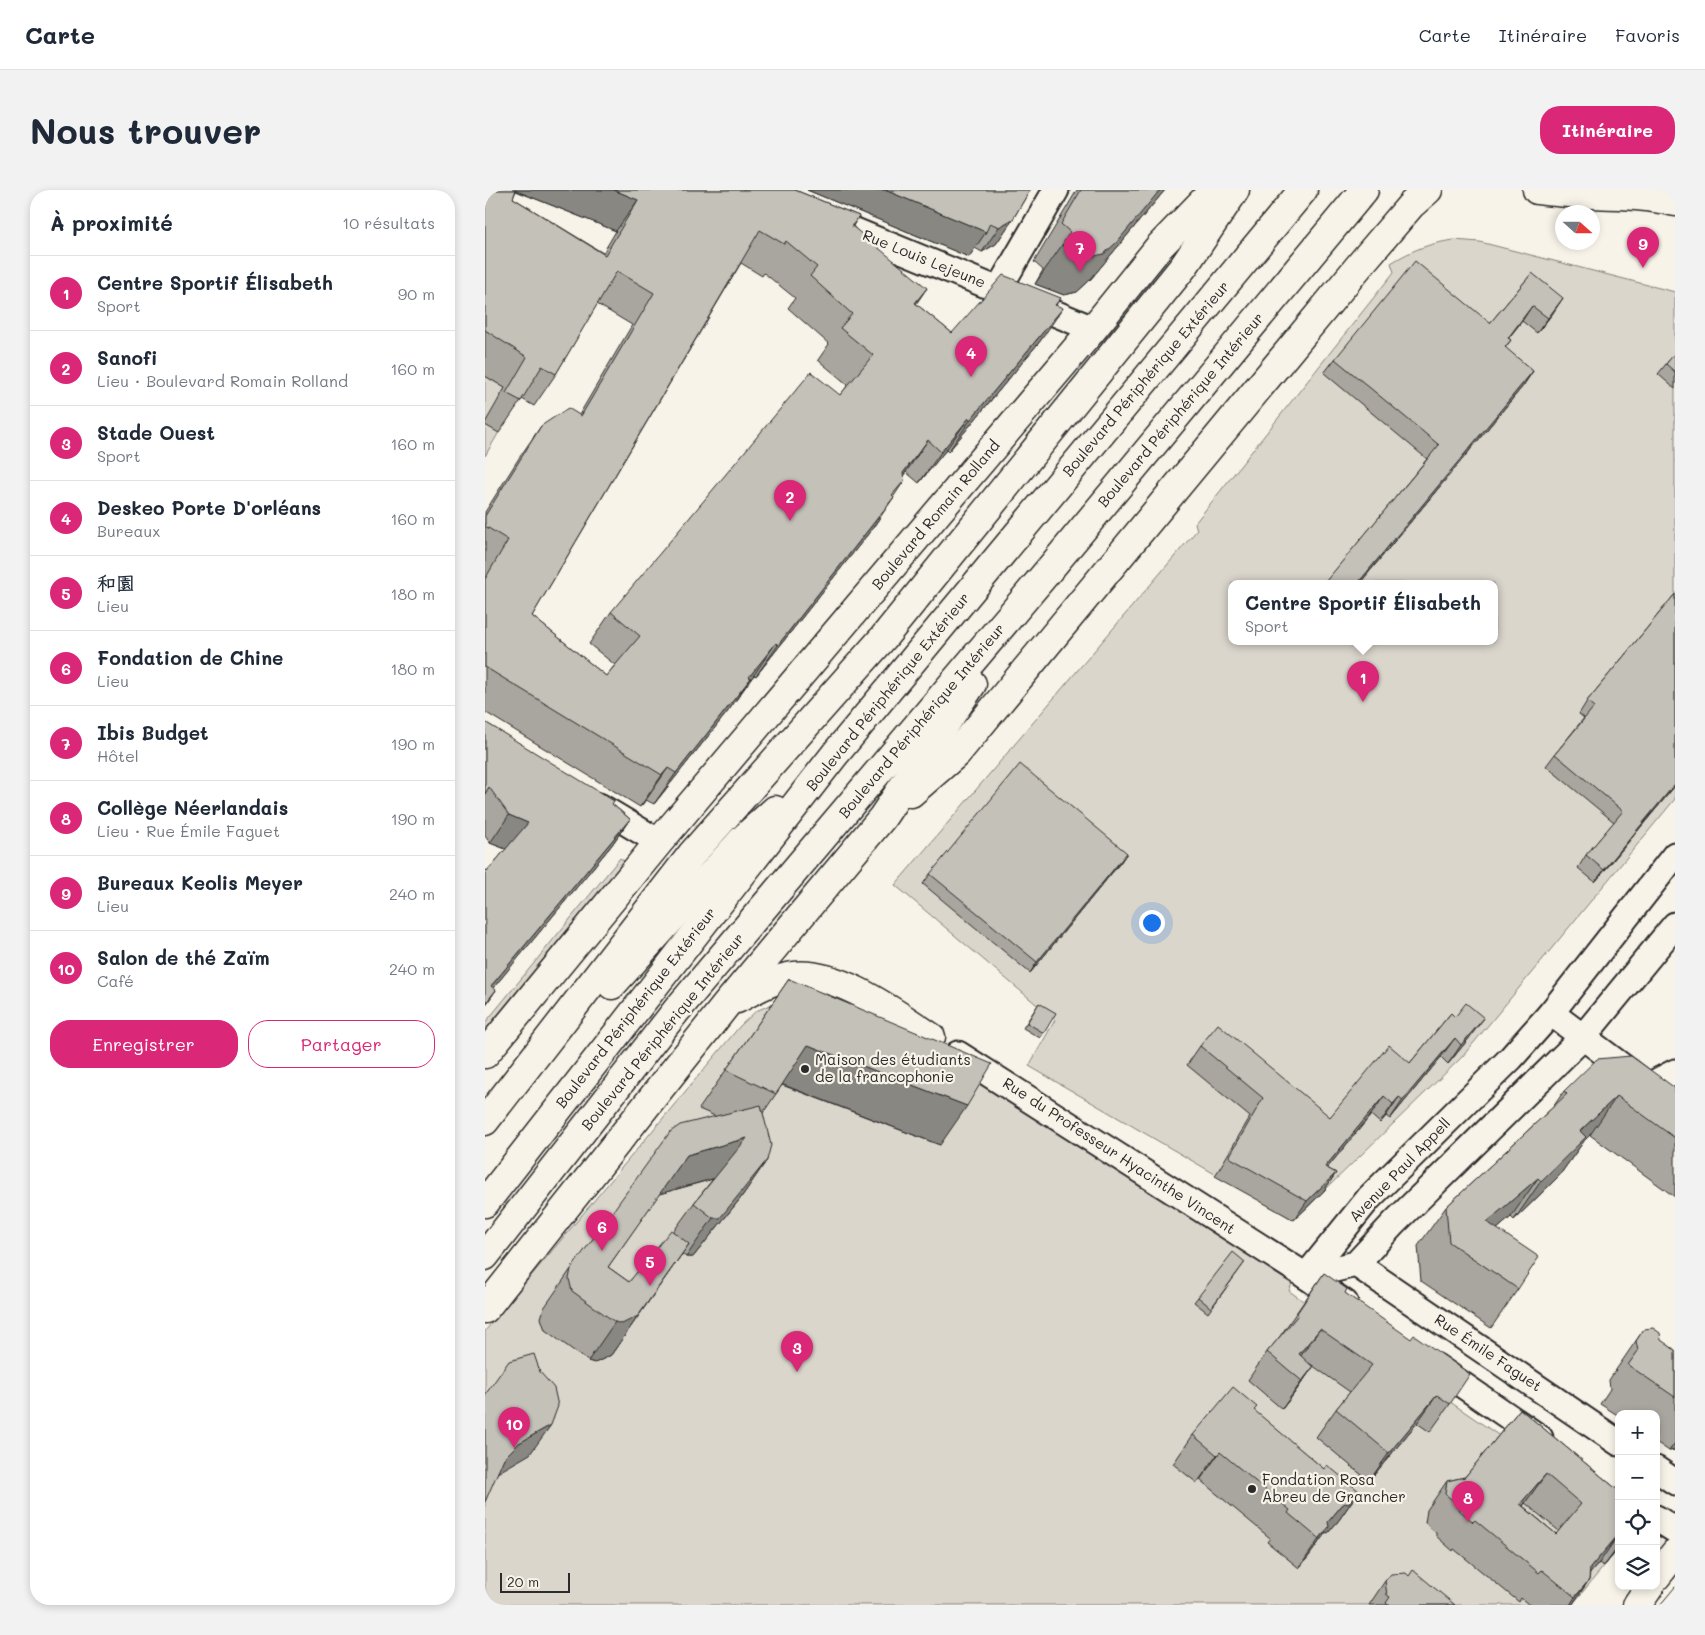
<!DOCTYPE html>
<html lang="fr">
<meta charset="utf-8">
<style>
:root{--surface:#fff;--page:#f2f2f3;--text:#1f2937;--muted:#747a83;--line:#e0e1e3;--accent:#db2777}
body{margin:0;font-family:Mali,"LXGW WenKai TC",sans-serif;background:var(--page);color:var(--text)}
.controls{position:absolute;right:15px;bottom:15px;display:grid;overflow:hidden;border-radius:10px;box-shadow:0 2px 8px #0003}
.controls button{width:45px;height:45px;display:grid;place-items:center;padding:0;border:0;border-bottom:1px solid var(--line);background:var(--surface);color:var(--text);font:25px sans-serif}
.compass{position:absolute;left:1070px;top:15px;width:45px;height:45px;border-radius:50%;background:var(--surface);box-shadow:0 2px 8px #0003;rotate:111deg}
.scale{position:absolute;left:15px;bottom:12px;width:70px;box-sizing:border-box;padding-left:5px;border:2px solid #2b2b2b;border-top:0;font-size:14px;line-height:18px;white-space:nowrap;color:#2b2b2b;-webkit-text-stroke:4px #f7f3e8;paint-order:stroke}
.you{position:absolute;left:666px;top:732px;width:18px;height:18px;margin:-12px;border:4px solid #fff;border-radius:50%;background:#1a73e8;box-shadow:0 0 0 8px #1a73e833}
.badge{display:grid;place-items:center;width:32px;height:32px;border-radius:50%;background:var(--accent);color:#fff;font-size:16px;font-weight:700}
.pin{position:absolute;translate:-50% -41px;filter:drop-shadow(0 1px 2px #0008)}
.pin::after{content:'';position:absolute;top:26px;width:18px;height:15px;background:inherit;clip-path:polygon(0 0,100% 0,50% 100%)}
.popup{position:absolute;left:743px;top:390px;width:270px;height:65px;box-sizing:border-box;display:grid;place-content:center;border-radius:10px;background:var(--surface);filter:drop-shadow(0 1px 4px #0005);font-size:16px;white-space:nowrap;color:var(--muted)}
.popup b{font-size:19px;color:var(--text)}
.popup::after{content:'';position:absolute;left:50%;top:100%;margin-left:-10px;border:10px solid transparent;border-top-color:var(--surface)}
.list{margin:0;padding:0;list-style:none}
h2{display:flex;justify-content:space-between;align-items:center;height:65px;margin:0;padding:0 20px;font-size:21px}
h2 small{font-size:16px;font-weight:400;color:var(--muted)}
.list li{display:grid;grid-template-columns:32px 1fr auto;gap:15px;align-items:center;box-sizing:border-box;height:75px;padding:0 20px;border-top:1px solid var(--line)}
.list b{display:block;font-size:19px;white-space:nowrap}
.list p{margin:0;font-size:16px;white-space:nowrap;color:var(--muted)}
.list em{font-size:16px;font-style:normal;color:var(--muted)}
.actions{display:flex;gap:10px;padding:15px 20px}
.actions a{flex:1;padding:11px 0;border:1px solid var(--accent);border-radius:20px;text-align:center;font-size:18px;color:var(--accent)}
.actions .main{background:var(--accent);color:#fff}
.icon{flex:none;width:28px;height:28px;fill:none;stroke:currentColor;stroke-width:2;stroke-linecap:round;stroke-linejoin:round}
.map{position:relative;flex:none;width:1190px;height:1415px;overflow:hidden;border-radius:20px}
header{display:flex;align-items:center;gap:30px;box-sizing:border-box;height:70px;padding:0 25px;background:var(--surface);border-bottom:1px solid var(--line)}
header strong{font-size:24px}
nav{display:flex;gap:28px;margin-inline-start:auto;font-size:18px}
.intro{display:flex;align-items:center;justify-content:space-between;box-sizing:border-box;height:120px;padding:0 30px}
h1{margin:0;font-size:35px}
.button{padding:12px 22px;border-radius:20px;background:var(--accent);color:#fff;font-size:18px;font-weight:700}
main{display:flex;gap:30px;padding:0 30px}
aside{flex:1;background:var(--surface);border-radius:20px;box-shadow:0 2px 8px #0003}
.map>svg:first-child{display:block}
.green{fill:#dad6cc;stroke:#82807c;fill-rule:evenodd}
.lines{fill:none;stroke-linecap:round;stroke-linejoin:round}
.minor-casing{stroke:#2b2b2b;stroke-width:29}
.major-casing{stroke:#2b2b2b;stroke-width:31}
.highway-casing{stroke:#2b2b2b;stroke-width:31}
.minor{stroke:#f7f3e8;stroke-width:25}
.major{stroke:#f7f3e8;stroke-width:28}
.highway{stroke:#f7f3e8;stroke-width:28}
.tram{stroke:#2b2b2b;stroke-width:1}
.wall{fill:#a9a69f;stroke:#2b2b2b;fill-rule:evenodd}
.shaded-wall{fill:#898782;stroke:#2b2b2b}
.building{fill:#c4c1b9;stroke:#2b2b2b;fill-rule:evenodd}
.poi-dot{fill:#2b2b2b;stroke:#f7f3e8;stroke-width:2}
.labels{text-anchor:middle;stroke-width:4.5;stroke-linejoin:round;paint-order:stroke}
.street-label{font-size:15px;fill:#2b2b2b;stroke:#f7f3e8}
.poi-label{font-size:15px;fill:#2b2b2b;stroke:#f7f3e8;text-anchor:start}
</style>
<header>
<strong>Carte</strong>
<nav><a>Carte</a><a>Itinéraire</a><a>Favoris</a></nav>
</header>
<div class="intro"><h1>Nous trouver</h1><a class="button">Itinéraire</a></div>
<main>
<aside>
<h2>À proximité<small>10 résultats</small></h2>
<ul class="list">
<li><span class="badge">1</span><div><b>Centre Sportif Élisabeth</b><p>Sport</p></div><em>90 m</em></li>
<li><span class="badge">2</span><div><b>Sanofi</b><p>Lieu · Boulevard Romain Rolland</p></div><em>160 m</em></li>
<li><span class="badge">3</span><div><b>Stade Ouest</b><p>Sport</p></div><em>160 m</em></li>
<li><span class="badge">4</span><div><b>Deskeo Porte D'orléans</b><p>Bureaux</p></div><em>160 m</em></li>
<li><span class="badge">5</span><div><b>和園</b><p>Lieu</p></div><em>180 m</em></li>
<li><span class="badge">6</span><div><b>Fondation de Chine</b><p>Lieu</p></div><em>180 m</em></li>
<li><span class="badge">7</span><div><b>Ibis Budget</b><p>Hôtel</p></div><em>190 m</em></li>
<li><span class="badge">8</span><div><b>Collège Néerlandais</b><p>Lieu · Rue Émile Faguet</p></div><em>190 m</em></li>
<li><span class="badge">9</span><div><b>Bureaux Keolis Meyer</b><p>Lieu</p></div><em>240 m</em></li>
<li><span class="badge">10</span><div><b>Salon de thé Zaïm</b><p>Café</p></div><em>240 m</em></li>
</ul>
<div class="actions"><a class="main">Enregistrer</a><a>Partager</a></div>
</aside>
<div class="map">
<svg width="1190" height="1415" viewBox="0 0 1190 1415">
<rect width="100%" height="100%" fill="#f7f3e8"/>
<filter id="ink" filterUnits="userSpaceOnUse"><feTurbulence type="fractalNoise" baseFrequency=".02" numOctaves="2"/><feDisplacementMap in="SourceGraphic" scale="10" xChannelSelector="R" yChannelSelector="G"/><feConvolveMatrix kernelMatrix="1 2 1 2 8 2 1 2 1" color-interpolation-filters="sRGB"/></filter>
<g filter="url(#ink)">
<g class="green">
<path d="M969,50L995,52L1190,102V609L977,867L809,1030L544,876L570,830L410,695L712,340L710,333L909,82L906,73C927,60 945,53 969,50ZM747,393H1009V451H747Z"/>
<polygon points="0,186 20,198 13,210 27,220 0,266"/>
<polygon points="135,668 139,671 0,840 0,833"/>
<polygon points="292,812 363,823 370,813 808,1091 804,1101 1128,1324 1133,1359 1087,1415 0,1415 0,1141 255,836 271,821"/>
</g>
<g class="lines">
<g class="minor-casing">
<g id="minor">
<polyline points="346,31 608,139"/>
<polyline points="513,100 571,0"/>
<polyline points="114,616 174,652"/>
<polyline points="1066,823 1190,916"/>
<polyline points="473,864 821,1086 860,1113"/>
<polyline points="1163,896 1190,882"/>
<polyline points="871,1074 1134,1253"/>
<polyline points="821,1086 884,1008 1026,868 1066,823 1190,665"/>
<polyline points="821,1086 871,1074 909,1033 1098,847 1190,735"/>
<polyline points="950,1176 1055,1248"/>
<polyline points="1171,1279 1190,1292"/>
<polyline points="1171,1328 1190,1340"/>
</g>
</g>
<g class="major-casing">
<g id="major">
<path d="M1052,0C1098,7 1145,1 1190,12"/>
<polyline points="0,864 174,652 608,139 674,57 729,0"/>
<polyline points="1171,1387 1190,1363"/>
<polyline points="1152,1415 1165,1396"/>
</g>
</g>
<g class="highway-casing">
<g id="highway">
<polyline points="426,603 472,563 879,70 926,15 943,0"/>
<polyline points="127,795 258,649 290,620"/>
<path d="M252,809C269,800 288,789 308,786C353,780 411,824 446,847"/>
<polyline points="0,931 207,664 399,447 699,76 750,0"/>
<polyline points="0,1013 351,563 818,0"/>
<polyline points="0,1066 191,821 563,381 879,0"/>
<polyline points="0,1119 241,815 397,628 487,494"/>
</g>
</g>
<use href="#minor" class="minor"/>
<use href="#major" class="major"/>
<use href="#highway" class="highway"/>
<g class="tram">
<polyline points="1175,1415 1190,1397"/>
<polyline points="1189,1415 1190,1413"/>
</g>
</g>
<g class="wall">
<path d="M0,0H310L374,26L368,36L431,114L467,143L576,108L571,115L556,150L463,262L461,260L434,293L421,282L418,286L419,291L387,339L271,486L269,485L244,520L169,614L161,610L155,617L0,522V383L1,382L0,381V322L34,268L56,236L94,225L147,135L112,114L71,184L49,216L37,209L14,243L0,235V233L20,198L0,186ZM31,1L131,41L118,63L28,8ZM256,73L277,86L279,83L310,108L303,118L344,154L333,170L363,195L355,205L126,422L104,454L130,475L121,486L47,426Z"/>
<polygon points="322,0 545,0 528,29 511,54 497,62 490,58 484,67"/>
<polygon points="592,0 680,0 605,90 592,102 579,105 550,94 558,80 549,72"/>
<polygon points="1047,83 1068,123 1052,143 1037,131 1023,148 1026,150 1020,158 1048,181 1038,196 875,393 840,393 942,269 839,183 850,169 1005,133"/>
<polygon points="1190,163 1190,199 1173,184 1181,174"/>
<polygon points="1190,404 1190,596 1110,692 1093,678 1101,665 1129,632 1061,576 1070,564 1099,528 1094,524 1102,511"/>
<polygon points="0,532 127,614 145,629 126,656 8,798 11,800 0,816 0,679 2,681 21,659 5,653 0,646"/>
<polygon points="642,663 635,673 545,783 438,694 445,684"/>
<path d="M304,789L455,955L297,895L278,923L282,970L255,1009L208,1067H201L197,1064L126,1165L110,1173L103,1171L60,1140L56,1128L59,1118L86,1079L230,926L214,919ZM228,989L209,1013L188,1042L144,1092L123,1077L174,1004Z"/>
<polygon points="554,813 559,843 555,848 538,838"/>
<polygon points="966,823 985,847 963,874 956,867 905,929 901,926 895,933 886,925 842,978 851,983 838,1002 809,1030 730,986 765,927 702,875 715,856 845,927 925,873"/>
<polygon points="1190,898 1190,1007 1105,945 1099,951 1074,986 1029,1030 1026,1027 1012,1039 1033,1099 1006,1138 936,1091 933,1056 961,1017 1068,917 1079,901"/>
<polygon points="760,1072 723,1123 709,1112 713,1107"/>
<polygon points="839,1083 860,1103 965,1214 945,1242 932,1233 884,1291 831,1247 851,1219 865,1202 824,1173 828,1177 808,1205 797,1219 763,1190 782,1162 793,1149"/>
<polygon points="1159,1139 1190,1160 1190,1260 1184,1261 1171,1252 1171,1224 1134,1224 1134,1226 1115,1214 1125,1199 1124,1190"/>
<path d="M1035,1219L1134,1301V1358L1119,1376L1114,1373L1105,1383L1104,1390L1087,1415H1044L1036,1408L1034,1412L969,1359L968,1361L951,1346V1343L940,1333L942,1320L962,1291L980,1287ZM1040,1313L1074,1341L1071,1344L1038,1316Z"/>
<polygon points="769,1221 839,1279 874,1301 854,1330 843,1343 841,1342 824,1366 814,1378 782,1352 785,1348 715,1290 712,1293 688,1274 708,1245"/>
<polygon points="924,1386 970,1415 884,1415 900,1391"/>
</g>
<g class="shaded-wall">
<polygon points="29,0 129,0 153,10 131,41"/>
<polygon points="322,0 400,0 501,42 484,67"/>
<polygon points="675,0 680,0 605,90 592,102 579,105 550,94 577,55"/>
<polygon points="528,29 511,54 497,62 514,37"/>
<polygon points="442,98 420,130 430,113"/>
<polygon points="1078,108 1068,123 1052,143 1063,128"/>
<polygon points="1047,116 1037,131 1012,163 1023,148"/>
<polygon points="578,118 556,150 463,262 485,230"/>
<polygon points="1048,181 1038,196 875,393 873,393"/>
<polygon points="484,228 461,260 434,293 456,262"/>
<polygon points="443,250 421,282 396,315 418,283"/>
<polygon points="409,307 387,339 271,486 293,455"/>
<polygon points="291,453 269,485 242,518 264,487"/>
<polygon points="266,488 244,520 169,614 191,583"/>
<polygon points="183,578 161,610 155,617 177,585"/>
<polygon points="1190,594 1190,596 1110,692 1119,680"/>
<polygon points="24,625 43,633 23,660 5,653"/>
<polygon points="145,629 126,656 0,808 6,796"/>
<polygon points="642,663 635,673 545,783 552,772"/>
<polygon points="11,800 0,816 0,814"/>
<polygon points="999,828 985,847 963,874 976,855"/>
<polygon points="970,848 956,867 905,929 918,910"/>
<polygon points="323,855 482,916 455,955 296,894"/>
<polygon points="899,906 886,925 827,996 840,977"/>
<polygon points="1132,906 1105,945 1099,951 1074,986 1029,1030 1056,991 1095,941"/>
<polygon points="914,907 901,926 895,933 908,914"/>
<polygon points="262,948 234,987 174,1004 202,965"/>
<polygon points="282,970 255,1009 208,1067 201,1067 228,1028"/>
<polygon points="851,983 838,1002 809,1030 822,1011"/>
<polygon points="1053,988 1026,1027 982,1065 1002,1032"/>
<polygon points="204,1054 126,1165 110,1173 103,1171 130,1132"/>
<polygon points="835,1139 815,1167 814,1164"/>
<polygon points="828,1177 808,1205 797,1219 817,1191"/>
<polygon points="952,1205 932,1233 884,1291 904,1263"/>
<polygon points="66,1235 45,1264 14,1282 3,1291 19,1268 34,1253"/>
<polygon points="1190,1253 1190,1260 1184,1261"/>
<polygon points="735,1262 715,1290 712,1293 732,1265"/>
<polygon points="1061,1284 1040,1313 1015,1343 1035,1314"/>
<polygon points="874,1301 854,1330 843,1343 841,1342 824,1366 814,1378 834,1349 843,1332 857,1315"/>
<polygon points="1134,1344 1114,1373 1087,1405 1105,1378"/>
<polygon points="1134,1356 1134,1358 1119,1376"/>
<polygon points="1104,1390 1087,1415 1085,1415 1090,1407"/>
</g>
<g class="building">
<path d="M0,0H31L28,8L120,65L153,10L129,0H310L374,26L367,36L442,98L430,113L467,143L518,85L576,108L570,115L578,118L485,230L484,228L456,262L443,250L418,283L419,291L407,305L409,307L293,455L291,453L264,487L266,488L191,583L183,578L177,585L0,477V389L23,350L0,336V326L56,236L83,218L96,226L169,103L132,81L71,184L57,176L36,211L21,203L42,167L0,140ZM275,40L299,54L301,51L332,77L325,86L367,124L355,138L388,165L355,205L326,182L126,422L155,446L121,486L47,426Z"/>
<polygon points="400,0 545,0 528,29 514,37 505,33 501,42"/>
<polygon points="596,0 675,0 632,52 619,64 605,67 577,55 585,42 576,34"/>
<polygon points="930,71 1005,133 1047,83 1078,108 1063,128 1047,116 1023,148 1026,150 1020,157 1048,181 873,393 843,393 841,391 954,255 850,169"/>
<polygon points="1190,163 1190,182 1181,174"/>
<polygon points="1190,404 1190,594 1119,680 1101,665 1138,621 1070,564 1109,517 1102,511"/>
<polygon points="0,532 129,611 127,614 145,629 6,796 11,800 0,814 0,679 2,681 43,633 24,625 4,597 0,604"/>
<polygon points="535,574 642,663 552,772 445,684"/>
<polygon points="304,789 507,874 482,916 323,855 291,904 241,880"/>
<polygon points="554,813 571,823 559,843 542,833"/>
<polygon points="981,813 999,828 976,855 970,848 918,910 914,907 908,914 899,906 840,977 851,983 822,1011 744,967 778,908 715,856 733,834 845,927 904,855 925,873 966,823 970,827"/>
<polygon points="1146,866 1190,898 1190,948 1132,906 1095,941 1101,947 1056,991 1053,988 1002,1032 1054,1067 1033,1099 964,1052 961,1017 1082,904 1079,901 1112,869"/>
<polygon points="276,915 286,955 282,970 235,1028 228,1028 209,1013 262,948 202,965 123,1077 144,1092 186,1040 204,1054 153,1126 137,1134 130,1132 87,1101 84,1089 86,1079 185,942 195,935"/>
<polygon points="748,1062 760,1072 726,1118 713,1107"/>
<polygon points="839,1083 862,1099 860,1103 926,1149 929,1145 985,1184 965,1214 952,1205 904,1263 851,1219 887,1175 835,1139 814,1164 828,1177 817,1191 782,1162 813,1125 812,1123"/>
<polygon points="1168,1138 1175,1143 1176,1150 1190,1160 1190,1207 1143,1175 1153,1161 1151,1151 1159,1139"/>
<polygon points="49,1164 55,1182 69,1198 73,1216 66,1235 34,1253 19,1268 0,1312 0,1205 24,1171"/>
<polygon points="748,1197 772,1217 769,1220 839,1279 842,1275 874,1301 863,1314 860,1313 857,1315 843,1332 844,1337 834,1349 803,1323 805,1320 735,1262 732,1265 708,1245"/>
<path d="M1035,1219L1134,1301V1344L1105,1378L1104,1390L1090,1407L1057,1380L1054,1383L990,1330L988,1332L971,1317L972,1314L960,1304L962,1291L980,1287ZM1061,1284L1096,1314L1071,1344L1035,1314Z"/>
<polygon points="928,1380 970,1415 903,1415 901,1413 905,1407 902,1405 900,1391 906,1384 921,1383 924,1386"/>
</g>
</g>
<g class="poi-dot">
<circle cx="320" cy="879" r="5"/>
<circle cx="767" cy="1299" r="5"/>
</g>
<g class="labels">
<g class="street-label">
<text transform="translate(439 69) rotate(22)" y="5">Rue Louis Lejeune</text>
<text transform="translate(661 189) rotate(-50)" y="5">Boulevard Périphérique Extérieur</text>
<text transform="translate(696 220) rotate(-50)" y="5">Boulevard Périphérique Intérieur</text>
<text transform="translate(451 325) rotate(-50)" y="5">Boulevard Romain Rolland</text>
<text transform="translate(403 502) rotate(-51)" y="5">Boulevard Périphérique Extérieur</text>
<text transform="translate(437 531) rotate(-50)" y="5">Boulevard Périphérique Intérieur</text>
<text transform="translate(151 818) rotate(-52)" y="5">Boulevard Périphérique Extérieur</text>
<text transform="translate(178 842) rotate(-51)" y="5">Boulevard Périphérique Intérieur</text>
<text transform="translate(634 966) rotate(33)" y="5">Rue du Professeur Hyacinthe Vincent</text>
<text transform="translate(915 980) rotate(-46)" y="5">Avenue Paul Appell</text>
<text transform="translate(1003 1163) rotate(34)" y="5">Rue Émile Faguet</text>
</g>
<g class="poi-label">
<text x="330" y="875">Maison des étudiants<tspan x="330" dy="17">de la francophonie</tspan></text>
<text x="777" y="1295">Fondation Rosa<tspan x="777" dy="17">Abreu de Grancher</tspan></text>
</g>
</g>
</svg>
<div class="controls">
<button>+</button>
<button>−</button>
<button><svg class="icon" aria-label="locate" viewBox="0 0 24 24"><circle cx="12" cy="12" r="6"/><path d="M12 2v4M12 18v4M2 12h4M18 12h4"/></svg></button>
<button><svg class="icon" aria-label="layers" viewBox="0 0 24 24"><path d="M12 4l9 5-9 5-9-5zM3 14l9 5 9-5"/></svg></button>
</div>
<svg class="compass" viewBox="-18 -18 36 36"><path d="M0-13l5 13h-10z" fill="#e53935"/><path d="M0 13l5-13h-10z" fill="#747a83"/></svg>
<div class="scale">20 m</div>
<div class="you"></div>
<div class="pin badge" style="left:878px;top:512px">1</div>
<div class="popup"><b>Centre Sportif Élisabeth</b>Sport</div>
<div class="pin badge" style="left:305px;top:331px">2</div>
<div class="pin badge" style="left:312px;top:1182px">3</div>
<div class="pin badge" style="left:486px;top:187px">4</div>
<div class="pin badge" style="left:165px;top:1096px">5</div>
<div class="pin badge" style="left:117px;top:1061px">6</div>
<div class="pin badge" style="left:595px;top:82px">7</div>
<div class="pin badge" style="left:983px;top:1332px">8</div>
<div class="pin badge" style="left:1158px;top:78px">9</div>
<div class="pin badge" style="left:29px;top:1258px">10</div>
</div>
</main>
